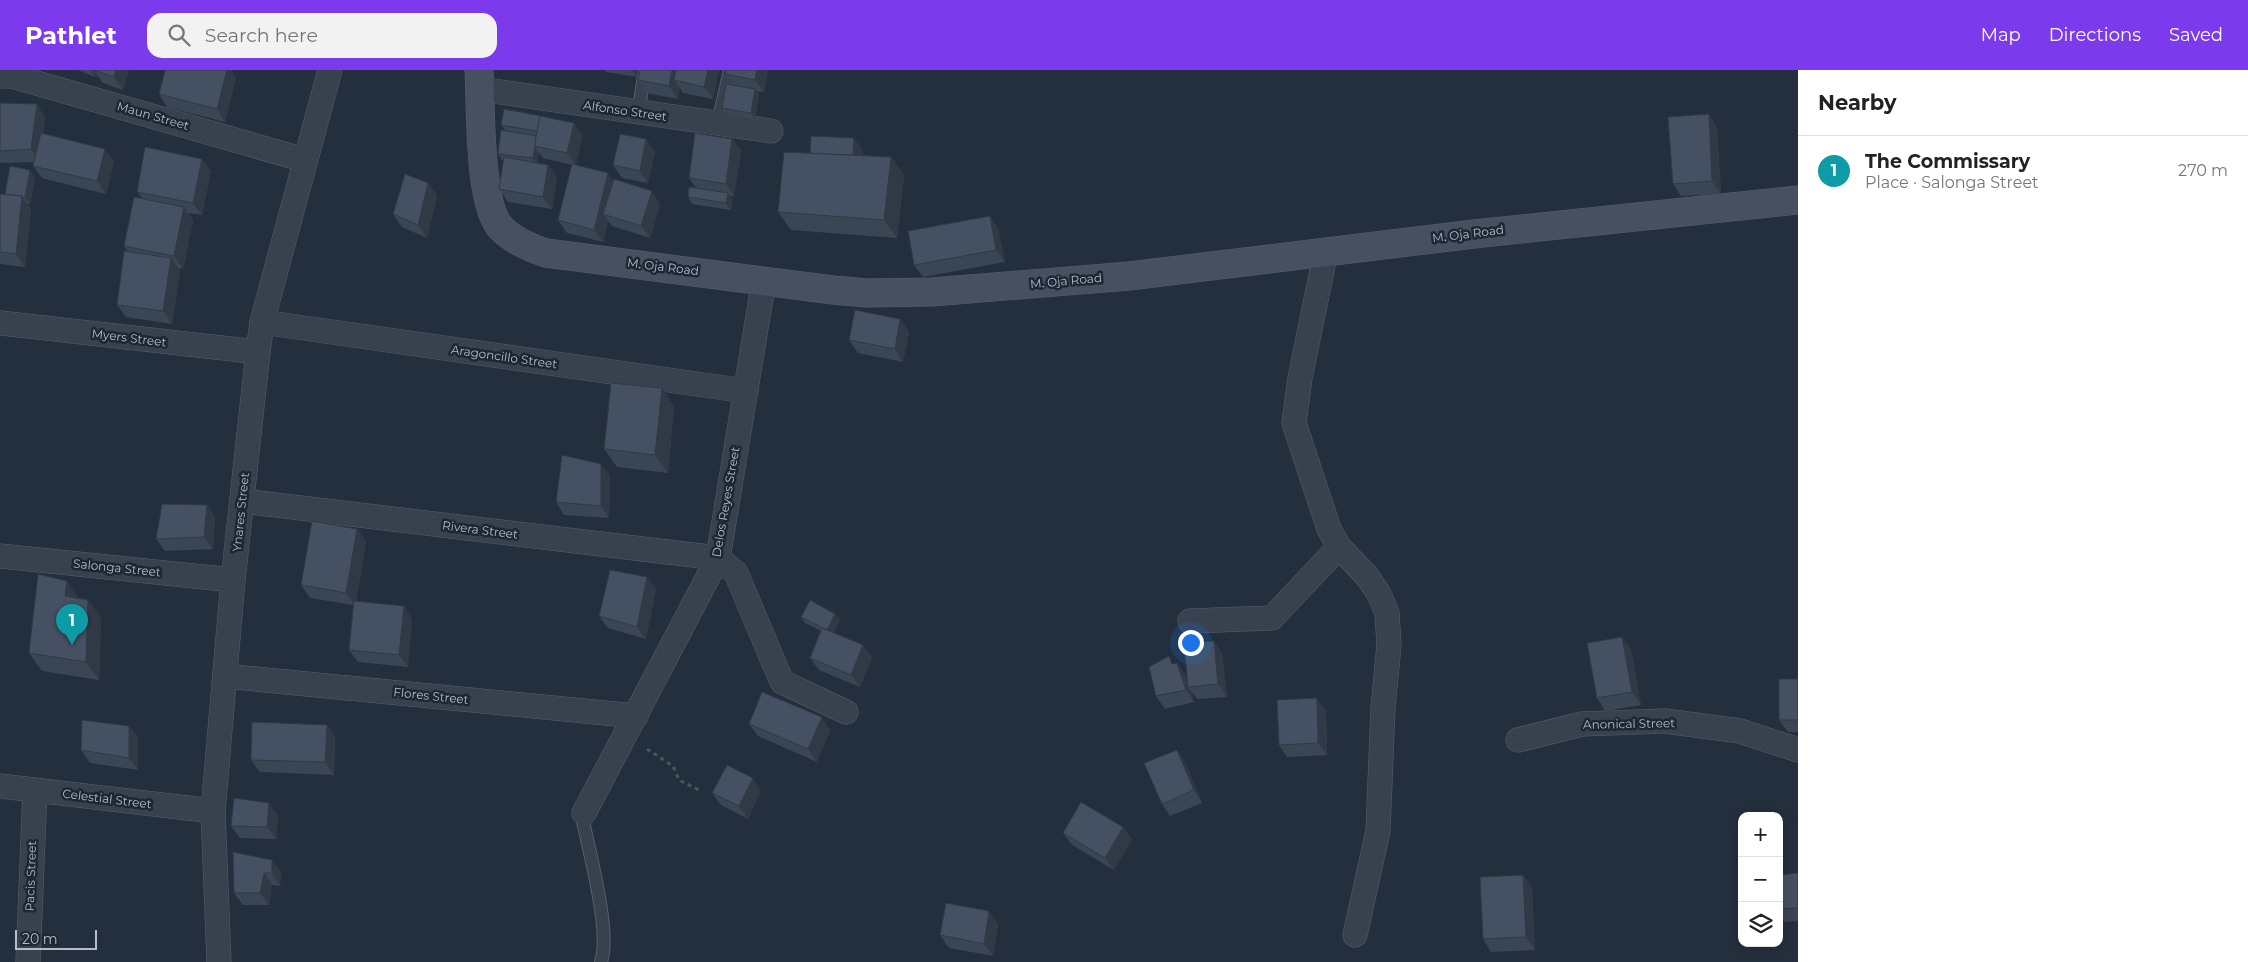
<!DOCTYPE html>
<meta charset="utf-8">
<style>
:root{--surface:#fff;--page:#f2f2f2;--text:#222;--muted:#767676;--line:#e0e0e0;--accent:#7c3aed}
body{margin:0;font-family:Montserrat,sans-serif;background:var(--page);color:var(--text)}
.controls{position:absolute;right:15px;bottom:15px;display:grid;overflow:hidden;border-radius:10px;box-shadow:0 2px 12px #0003}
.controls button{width:45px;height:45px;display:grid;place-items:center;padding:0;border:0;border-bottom:1px solid var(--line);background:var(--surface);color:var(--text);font:25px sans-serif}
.scale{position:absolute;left:15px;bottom:12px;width:82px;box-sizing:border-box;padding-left:5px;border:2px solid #b4bcc9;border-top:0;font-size:14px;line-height:18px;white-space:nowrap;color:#b4bcc9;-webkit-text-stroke:4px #1d2633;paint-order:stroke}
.you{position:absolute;left:1190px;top:572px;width:18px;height:18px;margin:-12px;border:4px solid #fff;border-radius:50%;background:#1a73e8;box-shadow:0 0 0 8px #1a73e833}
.badge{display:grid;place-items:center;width:32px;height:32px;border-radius:50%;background:var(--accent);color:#fff;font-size:16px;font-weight:700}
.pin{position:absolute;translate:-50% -41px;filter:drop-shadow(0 1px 2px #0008)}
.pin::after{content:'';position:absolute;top:26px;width:18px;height:15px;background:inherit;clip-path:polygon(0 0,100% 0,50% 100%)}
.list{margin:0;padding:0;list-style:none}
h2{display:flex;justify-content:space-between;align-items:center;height:65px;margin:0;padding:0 20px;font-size:21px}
h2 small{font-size:16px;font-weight:400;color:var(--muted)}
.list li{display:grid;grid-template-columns:32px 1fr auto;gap:15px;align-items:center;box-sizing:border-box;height:70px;padding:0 20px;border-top:1px solid var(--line)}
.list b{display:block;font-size:19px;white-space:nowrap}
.list p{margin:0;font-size:16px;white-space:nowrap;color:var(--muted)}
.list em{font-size:16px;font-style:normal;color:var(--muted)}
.icon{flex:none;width:28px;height:28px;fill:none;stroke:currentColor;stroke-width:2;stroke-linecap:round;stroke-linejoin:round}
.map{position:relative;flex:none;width:1798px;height:892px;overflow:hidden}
header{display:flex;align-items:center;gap:30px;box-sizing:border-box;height:70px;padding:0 25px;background:var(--accent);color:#fff}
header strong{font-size:24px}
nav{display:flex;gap:28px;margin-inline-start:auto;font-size:18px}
.search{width:350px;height:45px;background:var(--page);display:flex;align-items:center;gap:12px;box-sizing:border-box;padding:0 18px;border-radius:15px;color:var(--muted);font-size:19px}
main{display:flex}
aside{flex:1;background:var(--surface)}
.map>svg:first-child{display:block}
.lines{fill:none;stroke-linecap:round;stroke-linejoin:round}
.lane-casing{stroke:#565f6c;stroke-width:14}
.street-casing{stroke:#565f6c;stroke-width:25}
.secondary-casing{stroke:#565f6c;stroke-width:29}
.path{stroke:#44595c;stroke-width:3;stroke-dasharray:4 4;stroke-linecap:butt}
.lane{stroke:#38414e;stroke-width:12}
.street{stroke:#38414e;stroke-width:24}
.secondary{stroke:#465061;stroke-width:28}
.wall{fill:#3b4654}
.shaded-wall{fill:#303945}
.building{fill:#455162;stroke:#303945}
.labels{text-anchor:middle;stroke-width:5;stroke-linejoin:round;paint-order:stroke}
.street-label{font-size:12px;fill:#b4bcc9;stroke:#1d2633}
</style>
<header>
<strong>Pathlet</strong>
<div class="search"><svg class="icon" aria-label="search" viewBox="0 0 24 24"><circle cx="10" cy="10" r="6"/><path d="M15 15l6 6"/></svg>Search here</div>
<nav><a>Map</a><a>Directions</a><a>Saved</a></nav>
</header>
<main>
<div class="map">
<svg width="1798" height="892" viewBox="0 0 1798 892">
<rect width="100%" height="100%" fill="#242f3e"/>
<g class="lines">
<g class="lane-casing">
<g id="lane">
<polyline points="638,43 645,0"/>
<polyline points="718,52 730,0"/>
<path d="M584,743L583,751C590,785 611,862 601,892"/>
</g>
</g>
<g class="street-casing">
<g id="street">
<polyline points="0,6 12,6 305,90"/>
<polyline points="480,19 771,61"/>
<polyline points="1326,181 1300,308 1294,353 1329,459 1339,477 1366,505 1379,524 1387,543 1389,575 1383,638 1378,761 1355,865"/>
<polyline points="262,252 746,321"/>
<polyline points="0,253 258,282"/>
<polyline points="243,431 718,488 736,503 782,612 846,642"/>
<polyline points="0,486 233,510"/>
<polyline points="1190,551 1272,548 1339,477"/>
<polyline points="225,606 636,646"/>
<polyline points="1518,670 1582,654 1665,651 1740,661 1798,680"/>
<polyline points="0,716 213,741"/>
<polyline points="584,743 718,488 764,210"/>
<polyline points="28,892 35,720"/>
<polyline points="219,892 213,741 233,510 258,282 262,252 330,0"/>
</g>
</g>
<g class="secondary-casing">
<path id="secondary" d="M479,0C481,34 478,137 502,159C514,171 531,178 546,183L833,220L867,223L932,222L1129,206L1474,164L1798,130"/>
</g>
<polyline class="path" points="647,679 673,696 679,710 699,720"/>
<use href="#lane" class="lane"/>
<use href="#street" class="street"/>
<use href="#secondary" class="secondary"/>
</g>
<g class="wall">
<polygon points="78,0 129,0 123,20 103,13 96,4 95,7"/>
<polygon points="605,0 638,0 637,7 606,2"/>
<polygon points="640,0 719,0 713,29 683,23 680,18 678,29 646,23 638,10"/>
<polygon points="726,0 768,0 764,22 756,21 759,25 755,49 727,45 722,38 733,15 725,4"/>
<polygon points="236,8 225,52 167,37 159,24"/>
<polygon points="0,33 45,47 43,63 114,91 106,124 42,108 33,96 34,92 1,93 0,92"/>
<polygon points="541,47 574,53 582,66 576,95 614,111 660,134 650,168 612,156 608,151 603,172 567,163 558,150 572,95 543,88 539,83 537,93 548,95 557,107 552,139 508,132 499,119 504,90 502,90 498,84 506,61 501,55"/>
<polygon points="1717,57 1721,124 1681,126 1673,114"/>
<polygon points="646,69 655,82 648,113 622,108 613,95"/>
<polygon points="732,69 741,81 734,126 730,126 732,129 731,140 692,134 688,127 696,118 689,108"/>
<polygon points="863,81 863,86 891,87 904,105 897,168 791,160 778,142 810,84"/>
<polygon points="211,101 202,145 188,143 193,150 183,199 178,198 180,200 172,254 126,247 117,235 128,182 124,176 142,128 137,122"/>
<polygon points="35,107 30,134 27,134 31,139 25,197 0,194 0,124 5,124"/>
<polygon points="428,113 437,126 427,168 402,157 393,144"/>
<polygon points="990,146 998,159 1005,192 923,207 914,195"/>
<polygon points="900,249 909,262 903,292 858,283 849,270"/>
<polygon points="662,318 674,337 668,403 617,397 604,379"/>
<polygon points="610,406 609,448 564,445 556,432"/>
<polygon points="207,435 215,447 213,479 165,481 156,469"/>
<polygon points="357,459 366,471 356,531 412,549 408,597 358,592 349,580 353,535 310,528 301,515"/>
<polygon points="647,507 656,519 646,569 608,558 599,546"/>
<polygon points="79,528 88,530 101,548 99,610 42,601 29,583"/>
<polygon points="835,544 840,550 833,563 863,575 872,588 860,617 819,600 810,588 821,561 805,553 801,547"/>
<polygon points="1622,567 1631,580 1641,635 1605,641 1597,628"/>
<polygon points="1222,583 1227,627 1197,629 1191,621 1194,632 1165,639 1156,626 1174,594 1177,593 1186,606 1187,609"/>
<polygon points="1798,609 1798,662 1788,662 1779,650"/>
<polygon points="1326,641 1327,685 1287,687 1279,675"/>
<polygon points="749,654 830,660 817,692 758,666"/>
<polygon points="327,655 335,667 334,705 260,702 251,690"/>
<polygon points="129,656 138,668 138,700 90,693 81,680"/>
<polygon points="1185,692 1202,733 1170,746 1162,734"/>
<polygon points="761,721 748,749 721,735 712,723"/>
<polygon points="278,746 276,769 240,768 231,756"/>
<polygon points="1123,757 1132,769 1114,800 1072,775 1063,763"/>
<polygon points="272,790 281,803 280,816 272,815 269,835 243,835 234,823"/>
<polygon points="1798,803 1798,851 1784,852 1779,844 1779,805"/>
<polygon points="1523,805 1532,818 1535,880 1491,882 1483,869"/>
<polygon points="998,854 993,886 949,878 940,865"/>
</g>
<g class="shaded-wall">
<polygon points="91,0 98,0 94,0 96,4 95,7"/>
<polygon points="116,0 129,0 123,20 114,7"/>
<polygon points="227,0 231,0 236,8 225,52 217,39"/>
<polygon points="632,0 638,0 637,7"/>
<polygon points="672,0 684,0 674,10 680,18 678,29 669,16"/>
<polygon points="708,0 719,0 713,29 704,17"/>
<polygon points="757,0 768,0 764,22 755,10"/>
<polygon points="755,19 759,25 755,49 751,43"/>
<polygon points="37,34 45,47 40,92 31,79"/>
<polygon points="1709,44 1717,57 1721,124 1712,111"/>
<polygon points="574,53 582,66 576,95 567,83"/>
<polygon points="854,68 863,81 862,102 853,90"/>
<polygon points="646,69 655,82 648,113 640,101"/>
<polygon points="732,69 741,81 734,126 726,114"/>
<polygon points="534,76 539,83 537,94 533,88"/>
<polygon points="105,79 114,91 106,124 97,111"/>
<polygon points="891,87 904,105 897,168 884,150"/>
<polygon points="202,89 211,101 202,145 193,133"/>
<polygon points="548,95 557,107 552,139 543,127"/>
<polygon points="30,100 35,107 30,134 25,128"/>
<polygon points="608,103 617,116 603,144 608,151 603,172 594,160"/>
<polygon points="428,113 437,126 427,168 418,155"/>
<polygon points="652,121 660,134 650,168 641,156"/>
<polygon points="728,123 732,129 731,140 726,133"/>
<polygon points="22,126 31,139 25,197 16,184"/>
<polygon points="184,137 193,150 183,199 174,186"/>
<polygon points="990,146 998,159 1005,192 996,180"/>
<polygon points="171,188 180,200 172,254 163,241"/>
<polygon points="900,249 909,262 903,292 895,279"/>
<polygon points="662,318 674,337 668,403 655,385"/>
<polygon points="601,394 610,406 609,448 601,436"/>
<polygon points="207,435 215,447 213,479 204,467"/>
<polygon points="357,459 366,471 355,536 346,523"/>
<polygon points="647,507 656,519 646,569 637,557"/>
<polygon points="67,511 79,529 65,526"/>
<polygon points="88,530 101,548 99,610 86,592"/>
<polygon points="404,536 412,549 408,597 399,585"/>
<polygon points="835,544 840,550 831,566 827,560"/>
<polygon points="1622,567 1631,580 1641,635 1632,622"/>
<polygon points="1214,571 1222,583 1227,627 1218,614"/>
<polygon points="863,575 872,588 860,617 851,605"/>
<polygon points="1177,593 1186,606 1190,617 1188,617 1191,621 1194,632 1186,620"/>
<polygon points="1317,628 1326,641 1327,685 1318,673"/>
<polygon points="822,647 830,660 817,692 808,679"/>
<polygon points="327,655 335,667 334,705 325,692"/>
<polygon points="129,656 138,668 138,700 129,688"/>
<polygon points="1177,680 1185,692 1202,733 1194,720"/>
<polygon points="753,708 761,721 748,749 739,736"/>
<polygon points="269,733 278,746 276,769 267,757"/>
<polygon points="1123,757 1132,769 1114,800 1105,788"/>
<polygon points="272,790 281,803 280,816 272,803"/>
<polygon points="264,803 272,815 269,835 260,823"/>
<polygon points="1523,805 1532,818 1535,880 1526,867"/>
<polygon points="989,841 998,854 993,886 984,874"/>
</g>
<g class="building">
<polygon points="94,0 116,0 114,7"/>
<polygon points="165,0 227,0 217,39 159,24"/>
<polygon points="640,0 672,0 669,16 638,10"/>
<polygon points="676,0 708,0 704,17 674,10"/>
<polygon points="726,0 757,0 755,10 725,4"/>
<polygon points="726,14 755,19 751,43 722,38"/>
<polygon points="0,33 37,34 31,79 0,81"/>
<polygon points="504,39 541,46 537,61 501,55"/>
<polygon points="1709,44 1712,111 1673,114 1668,47"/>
<polygon points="540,46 574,53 567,83 534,76"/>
<polygon points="501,60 536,66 533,88 498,84"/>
<polygon points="41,63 105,79 97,111 33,96"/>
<polygon points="695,63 732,69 726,114 689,108"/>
<polygon points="620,64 646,69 640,101 613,95"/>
<polygon points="811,66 854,68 853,85 810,84"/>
<polygon points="145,77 202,89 193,133 137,122"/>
<polygon points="784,82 891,87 884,150 778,142"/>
<polygon points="504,87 548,95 543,127 499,119"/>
<polygon points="572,94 608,103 594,160 558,150"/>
<polygon points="10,96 30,100 25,128 22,127 22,126 5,124"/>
<polygon points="405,104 428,113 418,155 393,144"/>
<polygon points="614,109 652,121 641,156 603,144"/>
<polygon points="689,117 728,123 726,133 688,127"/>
<polygon points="0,124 22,126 16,184 0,182"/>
<polygon points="134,127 184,137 174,186 124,176"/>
<polygon points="990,146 996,180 914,195 908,161"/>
<polygon points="124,181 171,188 163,241 117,235"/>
<polygon points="855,240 900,249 895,279 849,270"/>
<polygon points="611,313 662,318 655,385 604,379"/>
<polygon points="562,385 601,394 601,436 556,432"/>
<polygon points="162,434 207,435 204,467 156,469"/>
<polygon points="312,451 357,459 346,523 301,515"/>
<polygon points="610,500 647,507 637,557 599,546"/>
<polygon points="38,504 67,511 65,526 88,530 86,592 29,583"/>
<polygon points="810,530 835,544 827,560 801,547"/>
<polygon points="354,531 404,536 399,585 349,580"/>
<polygon points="822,558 863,575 851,605 810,588"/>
<polygon points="1622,567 1632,622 1597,628 1587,573"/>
<polygon points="1214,571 1218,614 1188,617 1184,573"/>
<polygon points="1169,586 1172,594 1177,593 1186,620 1156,626 1149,597"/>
<rect x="1779" y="609" width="19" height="41"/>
<polygon points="762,622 822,647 808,679 749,654"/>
<polygon points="1317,628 1318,673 1279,675 1277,630"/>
<polygon points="82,650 129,656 129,688 81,680"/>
<polygon points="252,652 327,655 325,692 251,690"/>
<polygon points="1177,680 1194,720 1162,734 1144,693"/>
<polygon points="727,695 753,708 739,736 712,723"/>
<polygon points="234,728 269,733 267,757 231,756"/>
<polygon points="1081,732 1123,757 1105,788 1063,763"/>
<polygon points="233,782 272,790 272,803 264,803 260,823 234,823"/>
<polygon points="1798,803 1798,838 1779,839 1779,805"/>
<polygon points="1523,805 1526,867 1483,869 1480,807"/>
<polygon points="946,833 989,841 984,874 940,865"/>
</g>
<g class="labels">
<g class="street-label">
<text transform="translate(625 41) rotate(8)" y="4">Alfonso Street</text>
<text transform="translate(153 46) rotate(16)" y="4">Maun Street</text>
<text transform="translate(1468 164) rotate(-7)" y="4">M. Oja Road</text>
<text transform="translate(663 197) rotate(7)" y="4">M. Oja Road</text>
<text transform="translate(1066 211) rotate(-5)" y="4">M. Oja Road</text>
<text transform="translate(129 268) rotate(7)" y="4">Myers Street</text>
<text transform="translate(504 287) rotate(8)" y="4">Aragoncillo Street</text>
<text transform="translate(726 432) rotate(-80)" y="4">Delos Reyes Street</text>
<text transform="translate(241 442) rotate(-84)" y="4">Ynares Street</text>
<text transform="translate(480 460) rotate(7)" y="4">Rivera Street</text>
<text transform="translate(117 498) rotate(6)" y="4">Salonga Street</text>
<text transform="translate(431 626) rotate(6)" y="4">Flores Street</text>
<text transform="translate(1629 654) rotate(-1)" y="4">Anonical Street</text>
<text transform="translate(107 729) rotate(7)" y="4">Celestial Street</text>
<text transform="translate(31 806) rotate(-88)" y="4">Pacis Street</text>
</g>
</g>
</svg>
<div class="controls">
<button>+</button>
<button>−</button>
<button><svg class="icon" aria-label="layers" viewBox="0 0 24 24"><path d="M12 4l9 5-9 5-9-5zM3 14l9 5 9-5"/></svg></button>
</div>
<div class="scale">20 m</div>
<div class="you"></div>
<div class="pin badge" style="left:72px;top:575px;background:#0f9aa8">1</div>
</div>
<aside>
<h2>Nearby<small></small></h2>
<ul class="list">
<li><span class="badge" style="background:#0f9aa8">1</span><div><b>The Commissary</b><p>Place · Salonga Street</p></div><em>270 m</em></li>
</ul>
</aside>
</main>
